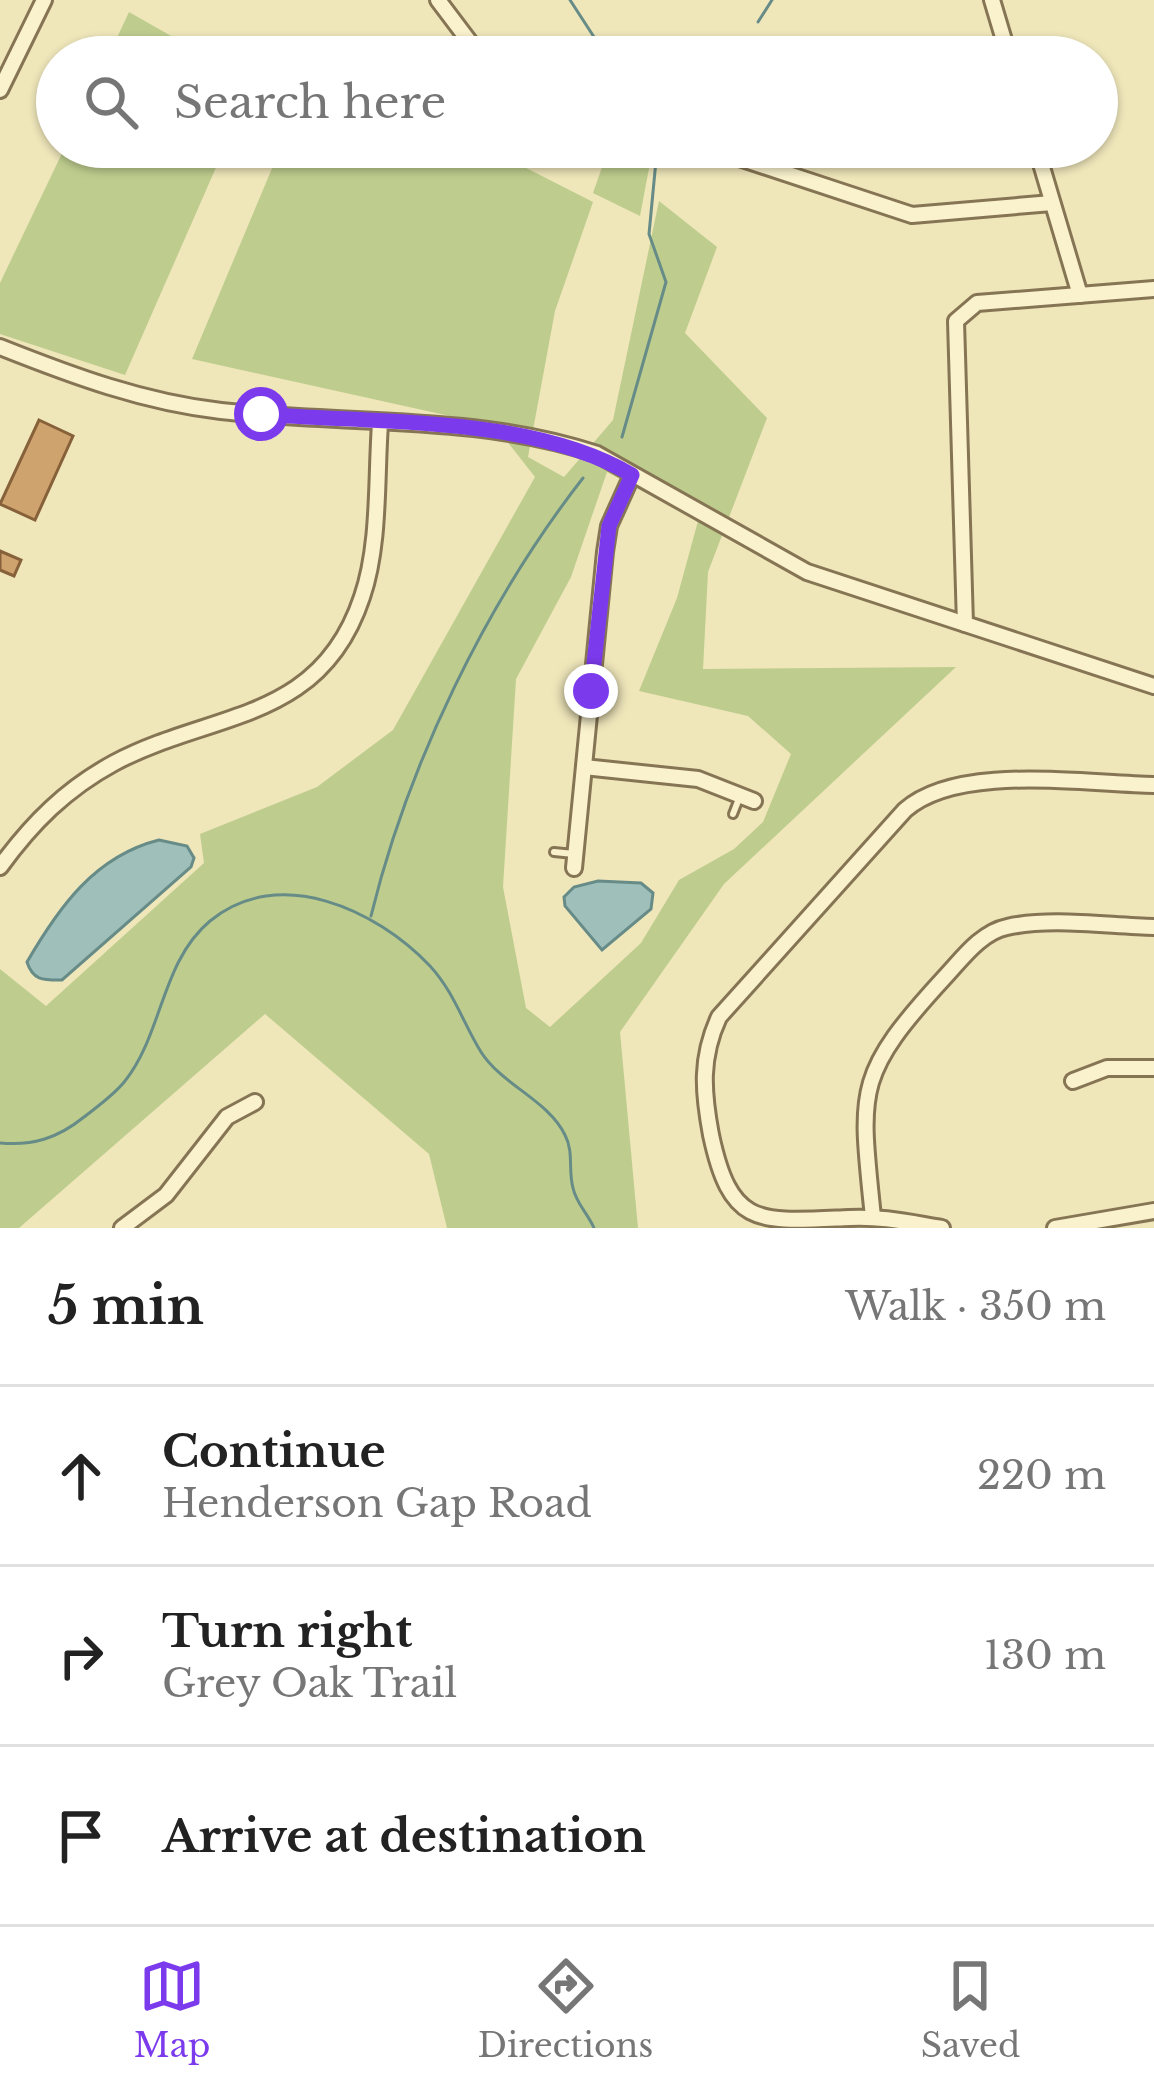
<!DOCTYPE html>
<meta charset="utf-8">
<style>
:root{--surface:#fff;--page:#f2f2f2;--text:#222;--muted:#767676;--line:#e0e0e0;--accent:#7c3aed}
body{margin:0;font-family:"Libre Baskerville",serif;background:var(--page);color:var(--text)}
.stop{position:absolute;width:36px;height:36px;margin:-27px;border:9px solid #7c3aed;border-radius:50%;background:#fff}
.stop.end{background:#7c3aed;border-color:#fff;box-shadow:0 3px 12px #0008}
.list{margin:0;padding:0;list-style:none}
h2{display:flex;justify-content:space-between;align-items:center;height:156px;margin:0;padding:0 48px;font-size:51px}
h2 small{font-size:39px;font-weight:400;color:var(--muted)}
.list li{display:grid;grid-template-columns:78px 1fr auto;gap:36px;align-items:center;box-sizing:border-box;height:180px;padding:0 48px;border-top:3px solid var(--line)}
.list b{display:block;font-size:45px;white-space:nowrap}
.list p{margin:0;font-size:39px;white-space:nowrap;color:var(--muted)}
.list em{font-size:39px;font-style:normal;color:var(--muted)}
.icon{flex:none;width:66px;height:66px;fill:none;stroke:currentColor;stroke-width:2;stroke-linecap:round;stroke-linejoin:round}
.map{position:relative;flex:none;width:1154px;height:1228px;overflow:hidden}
.search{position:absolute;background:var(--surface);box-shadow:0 3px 9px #0004;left:36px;right:36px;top:36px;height:132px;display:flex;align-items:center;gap:30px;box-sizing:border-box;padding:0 42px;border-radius:66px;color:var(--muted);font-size:45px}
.sheet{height:696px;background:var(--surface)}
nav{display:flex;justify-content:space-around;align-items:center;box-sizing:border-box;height:168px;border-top:3px solid var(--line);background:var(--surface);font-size:33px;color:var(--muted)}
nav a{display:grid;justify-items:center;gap:6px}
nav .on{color:var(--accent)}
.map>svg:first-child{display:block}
.green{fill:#becd8e;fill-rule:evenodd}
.water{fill:#9fbfba;stroke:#678c88;stroke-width:3}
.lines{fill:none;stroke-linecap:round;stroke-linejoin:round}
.stream{stroke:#678c88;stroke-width:3}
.building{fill:#cfa36e;stroke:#866139;stroke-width:3}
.service-casing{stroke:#867554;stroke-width:12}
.minor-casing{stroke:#867554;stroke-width:20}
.service{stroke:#faf2cd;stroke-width:6}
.minor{stroke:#faf2cd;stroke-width:14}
.route{stroke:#7c3aed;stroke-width:15}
</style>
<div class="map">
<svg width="1154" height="1228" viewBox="0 0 1154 1228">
<rect width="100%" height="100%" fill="#efe6ba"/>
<g class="green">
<polygon points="129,12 208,57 108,57"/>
<polygon points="65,147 225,147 125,375 0,334 0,283"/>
<path d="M281,147H485L593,202L555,311L528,457L564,477L613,420L659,201L717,247L685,333L767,418L708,572L703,669L956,667L724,884L620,1032L638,1228H447L429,1154L265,1014L19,1228H0V969L46,1006L204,863L200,834L317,787L393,730L535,477L495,426L192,359ZM607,472L698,521L677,598L639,691L748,716L791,754L763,822L734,849L679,880L641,943L550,1027L526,1008L503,887L516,679L571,577Z"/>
<polygon points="609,147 653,147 640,216 593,193"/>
</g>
<g class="water">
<path d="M159,840L187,846L194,858L191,867L62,980C44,980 33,981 27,962C59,907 95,856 159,840Z"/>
<polygon points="598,881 641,883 653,893 651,909 602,950 565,906 564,897 574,887"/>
</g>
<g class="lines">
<g class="stream">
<polyline points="570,0 607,57"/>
<polyline points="758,22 772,0"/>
<polyline points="714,57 721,43"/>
<polyline points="622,437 666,282 649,234 657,150"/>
<path d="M371,916C408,764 487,601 583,478"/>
<path d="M0,1143C33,1146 58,1138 84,1117C98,1106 114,1095 125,1081C163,1033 161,962 210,921C279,864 377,910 430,966C454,992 463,1023 481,1052C502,1085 548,1100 565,1135C574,1152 568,1170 573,1188C576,1203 588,1214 594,1228"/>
</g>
</g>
<g class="building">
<polygon points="39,420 73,436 35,520 0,504"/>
<polygon points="0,551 21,560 14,576 0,570"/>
</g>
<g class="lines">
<g class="service-casing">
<g id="service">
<polyline points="733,814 740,796"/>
<polyline points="554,852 574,854"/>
</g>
</g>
<g class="minor-casing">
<g id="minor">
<polyline points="438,0 481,57"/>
<polyline points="992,0 1009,57"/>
<polyline points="0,90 44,0"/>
<polyline points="706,147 912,215 1052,203"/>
<polyline points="1036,147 1080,295"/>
<path d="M0,347C73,376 143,402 221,411C344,425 479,414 597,454L807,572L1154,686"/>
<polyline points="965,624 956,321 977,303 1154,289"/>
<polyline points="584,767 698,779 754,801"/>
<path d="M0,867C32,823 66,789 114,763C211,711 320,724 362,597C380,545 376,479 380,424"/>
<polyline points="574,868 605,552 609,526 632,475"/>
<polyline points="1073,1081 1107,1068 1154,1068"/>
<path d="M873,1217C860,1090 854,1076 944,978C961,960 981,932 1007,927C1051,917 1108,926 1154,927"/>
<polyline points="122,1228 166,1195 227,1117 255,1102"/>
<path d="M942,1228C911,1223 880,1216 849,1218C758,1222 731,1228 711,1135C703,1092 700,1058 719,1017L905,810C958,763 1084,784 1154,785"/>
<polyline points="1055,1228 1154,1211"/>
</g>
</g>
<use href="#service" class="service"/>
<use href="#minor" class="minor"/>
</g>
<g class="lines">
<path class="route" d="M261,414C378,424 530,415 632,475L609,526L591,691"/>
</g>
</svg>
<div class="stop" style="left:261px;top:414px"></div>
<div class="stop end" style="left:591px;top:691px"></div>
<div class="search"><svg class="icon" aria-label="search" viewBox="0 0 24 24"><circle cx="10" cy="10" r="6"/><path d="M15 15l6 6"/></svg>Search here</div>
</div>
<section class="sheet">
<h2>5 min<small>Walk · 350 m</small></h2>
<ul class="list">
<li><svg class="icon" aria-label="ahead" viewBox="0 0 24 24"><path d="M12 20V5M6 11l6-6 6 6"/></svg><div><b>Continue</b><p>Henderson Gap Road</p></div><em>220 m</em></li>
<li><svg class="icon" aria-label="right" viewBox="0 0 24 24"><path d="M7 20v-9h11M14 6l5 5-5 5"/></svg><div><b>Turn right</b><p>Grey Oak Trail</p></div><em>130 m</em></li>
<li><svg class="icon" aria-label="arrive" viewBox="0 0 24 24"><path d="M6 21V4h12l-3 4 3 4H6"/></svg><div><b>Arrive at destination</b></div></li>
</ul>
</section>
<nav>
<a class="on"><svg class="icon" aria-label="map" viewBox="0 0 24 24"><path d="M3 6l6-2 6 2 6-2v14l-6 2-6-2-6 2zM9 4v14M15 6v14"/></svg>Map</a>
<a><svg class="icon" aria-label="directions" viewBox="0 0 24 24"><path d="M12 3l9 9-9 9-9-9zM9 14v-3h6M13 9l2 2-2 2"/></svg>Directions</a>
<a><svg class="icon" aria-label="saved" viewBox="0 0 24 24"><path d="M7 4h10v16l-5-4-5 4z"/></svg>Saved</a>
</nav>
